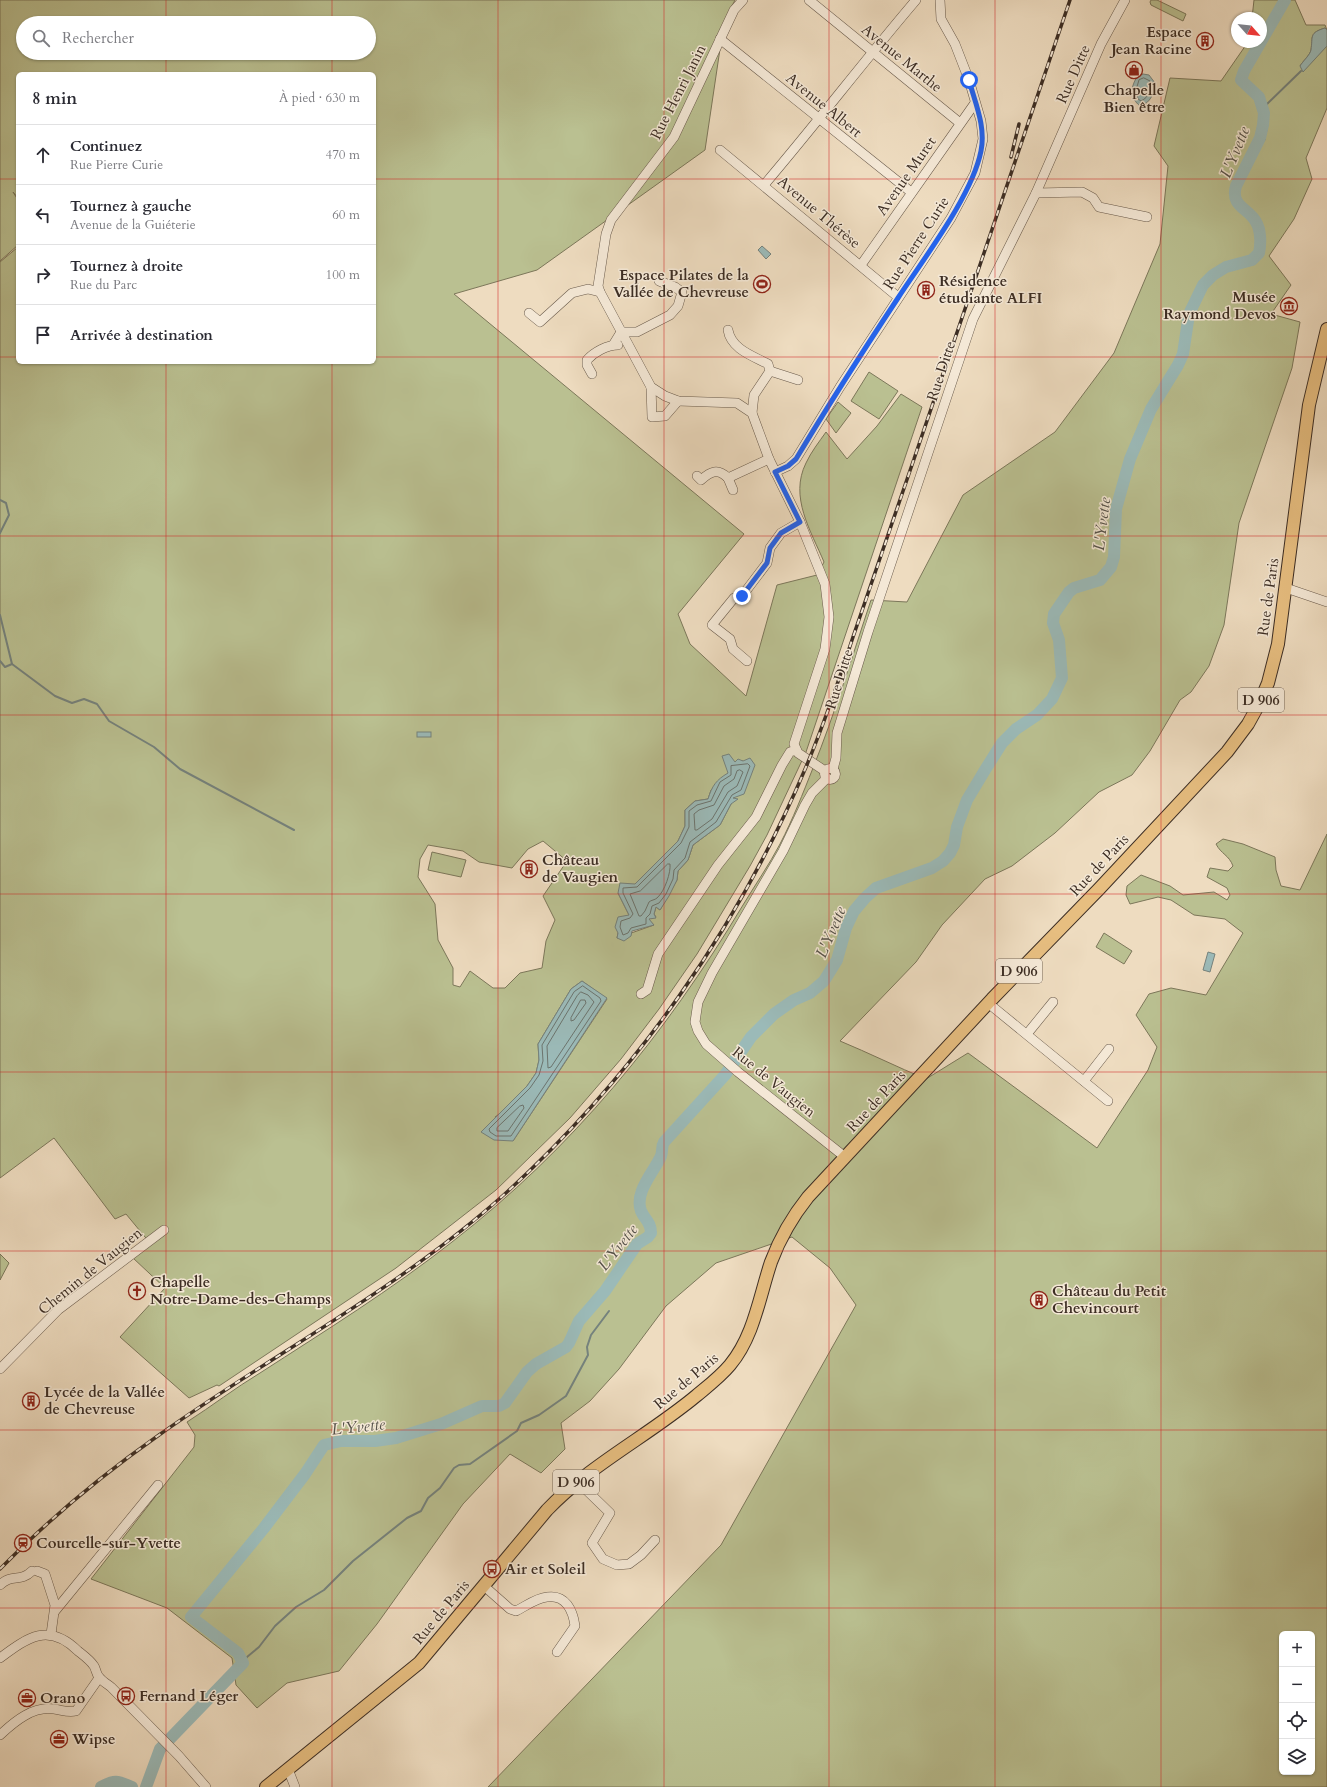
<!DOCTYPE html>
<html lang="fr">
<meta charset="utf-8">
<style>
:root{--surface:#fff;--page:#f2f2f3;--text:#2b2b33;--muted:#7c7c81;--line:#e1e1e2}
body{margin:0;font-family:Cardo,serif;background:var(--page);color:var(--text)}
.controls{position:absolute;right:12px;bottom:12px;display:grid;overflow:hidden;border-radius:6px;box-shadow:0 1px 3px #0004}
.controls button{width:36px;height:36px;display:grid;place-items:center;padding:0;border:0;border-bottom:1px solid var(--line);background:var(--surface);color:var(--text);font:20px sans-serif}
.compass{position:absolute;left:1231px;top:12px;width:36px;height:36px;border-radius:50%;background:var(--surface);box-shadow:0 1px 3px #0004;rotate:117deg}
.stop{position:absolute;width:12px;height:12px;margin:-9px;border:3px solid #2563eb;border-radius:50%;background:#fff}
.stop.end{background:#2563eb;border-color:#fff;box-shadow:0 1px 4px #0008}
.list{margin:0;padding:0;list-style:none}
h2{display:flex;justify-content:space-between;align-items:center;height:52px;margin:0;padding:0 16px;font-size:17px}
h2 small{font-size:13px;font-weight:400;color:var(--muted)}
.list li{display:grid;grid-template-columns:26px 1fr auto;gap:12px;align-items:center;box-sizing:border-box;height:60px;padding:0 16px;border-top:1px solid var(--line)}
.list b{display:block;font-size:15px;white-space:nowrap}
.list p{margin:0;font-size:13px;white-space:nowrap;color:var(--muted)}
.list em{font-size:13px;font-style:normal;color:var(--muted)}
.icon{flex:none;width:22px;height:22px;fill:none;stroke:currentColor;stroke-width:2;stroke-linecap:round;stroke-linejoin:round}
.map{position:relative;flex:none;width:1327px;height:1787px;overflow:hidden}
.search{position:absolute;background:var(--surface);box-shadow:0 1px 3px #0004;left:16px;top:16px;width:360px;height:44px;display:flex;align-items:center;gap:10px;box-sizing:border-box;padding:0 14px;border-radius:22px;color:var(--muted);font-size:15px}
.panel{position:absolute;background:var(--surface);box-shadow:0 1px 3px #0004;left:16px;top:72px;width:360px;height:292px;border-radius:6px}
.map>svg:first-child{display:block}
.green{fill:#bac091;stroke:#7c775a;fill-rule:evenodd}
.water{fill:#9bbab8;stroke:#75827d}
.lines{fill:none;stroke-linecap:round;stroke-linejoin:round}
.shore{stroke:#6c746e;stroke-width:1}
.stream{stroke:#75827d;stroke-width:2}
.river{stroke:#9bbab8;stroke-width:12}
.minor-casing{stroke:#695a4b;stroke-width:10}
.major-casing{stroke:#3d2e24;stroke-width:14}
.minor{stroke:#f4e8d6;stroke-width:9}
.major{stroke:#e7be80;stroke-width:12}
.rail-casing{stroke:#3d2e24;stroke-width:3.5}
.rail{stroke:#f4e8d6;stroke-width:2;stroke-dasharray:6;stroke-linecap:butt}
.route{stroke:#2563eb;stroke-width:5}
.grid{fill:none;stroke:#d62828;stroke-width:1;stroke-opacity:0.55}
.labels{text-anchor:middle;stroke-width:3;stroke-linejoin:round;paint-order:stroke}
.shield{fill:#f4e8d6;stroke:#746659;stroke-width:1}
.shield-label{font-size:14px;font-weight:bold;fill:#3d2e24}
.poi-label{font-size:15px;font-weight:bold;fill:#3d2e24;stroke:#f4e8d6;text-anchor:start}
.street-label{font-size:15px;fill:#3d2e24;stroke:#f4e8d6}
.water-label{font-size:16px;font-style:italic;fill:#545149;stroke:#f4e8d6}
</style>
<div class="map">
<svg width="1327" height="1787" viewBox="0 0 1327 1787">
<rect width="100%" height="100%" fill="#eedcc0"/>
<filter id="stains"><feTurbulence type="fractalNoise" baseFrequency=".005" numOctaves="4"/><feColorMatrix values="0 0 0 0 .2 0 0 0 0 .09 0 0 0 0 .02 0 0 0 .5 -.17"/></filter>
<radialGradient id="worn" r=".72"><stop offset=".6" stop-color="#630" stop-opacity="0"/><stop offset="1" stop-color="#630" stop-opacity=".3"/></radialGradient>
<g class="green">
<path d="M0,0H735L724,22L705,150L537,270L454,294L744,534L678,614L690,644L746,696L777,585L817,575L824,562C811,531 789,497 806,463C811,452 819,442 826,432L847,459L877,426L901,394L922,407L806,752L767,835L750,866L697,954L659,1009L621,1059L570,1118L496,1190L396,1268L219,1386L217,1385L189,1398L120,1337L165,1288L133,1258L150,1243L126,1214L115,1219L54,1138L0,1178V262L18,247V362H374V74H18V198L13,192L18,200V245L0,261ZM23,23H369V53H23ZM740,761H743L731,804L720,825L693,845L688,860L678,871L677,880L660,910L656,907L654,914L656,917L648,919L654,925L617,938L618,933L629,915L618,893L635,885L678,841L685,826V810L695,801L708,799L711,790ZM543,841L567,861L543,896L555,920L546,941L542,968L520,973L505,988H493L470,971L460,987L453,985V968L438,940L435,904L418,877L420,859L428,845L463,851L479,862L512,868L528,849ZM582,981L607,999L513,1141L495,1117L503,1111L527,1086L536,1073L539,1060L538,1044L571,989Z"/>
<polygon points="1151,0 1157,0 1186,14 1183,21 1151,5 1150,2"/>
<path d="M1254,0H1295L1306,25H1325L1327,30L1325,28C1309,33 1313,36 1311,50C1310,55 1303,61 1300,66L1315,58L1327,46V108L1306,158L1312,179L1294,219L1269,256L1291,285L1271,314L1300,322L1292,368L1239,523L1224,625L1209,666L1191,692L1180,700L1150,751L1132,775L1099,792L1055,833L1012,866L985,879L942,925L916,962L840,1041C869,1053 897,1067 926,1079L968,1053L1097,1148L1148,1070L1157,1047L1136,1015L1149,994L1171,988L1206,995L1243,933L1225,919L1194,915L1171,900L1158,897L1130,904L1126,895L1127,886L1141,875L1170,886L1183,895L1214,892L1227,900L1230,895L1227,888L1207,877L1210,868L1228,871L1233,866C1229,855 1221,854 1216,844L1223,839L1243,844L1275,857L1276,870L1281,886L1300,890L1327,834V1787H488L721,1545L856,1305L830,1268L792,1237L716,1263L666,1306L619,1369L590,1401L561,1423L565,1449L541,1473L510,1454L463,1504L377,1624L339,1671L287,1683L257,1708L236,1685L232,1658L167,1608L91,1579L194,1447L195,1435L187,1422C212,1406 235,1388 260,1373C325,1331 391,1290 452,1242C572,1149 665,1035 743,905C755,885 769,865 780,844C793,819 803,793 813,768C835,713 852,657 871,600L907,602L963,495L1055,432L1114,353L1160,244L1168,166L1154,146L1170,78L1221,81L1248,42H1261V18H1252ZM1265,129V140L1260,146L1251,165L1245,174L1249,161ZM1282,1634H1312V1772H1282Z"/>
<polygon points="869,372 898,391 879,419 851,401"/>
<polygon points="838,402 851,413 836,433 826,419"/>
<polygon points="432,852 466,860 461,877 428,870"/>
<polygon points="1104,933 1132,951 1124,964 1096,947"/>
<polygon points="0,1254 9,1263 0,1280"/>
</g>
<g class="water">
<path d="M1325,28L1327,30V46L1303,72L1300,66C1303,61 1310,55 1311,50C1313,36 1309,33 1325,28Z"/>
<path d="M1143,74L1149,75L1155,83C1154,93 1151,103 1140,106C1130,98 1130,88 1137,77Z"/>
<path d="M1265,128L1267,130C1265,140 1260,144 1256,153C1253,160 1250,167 1247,174H1245L1249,161Z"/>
<polygon points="762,246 771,254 766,259 758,250"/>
<rect x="417" y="732" width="14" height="5"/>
<path d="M729,754L735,762L738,759L743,761L750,758L755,765L744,794L733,798L738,799L731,804L720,825L693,845L688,860L678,871L677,880L669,896L660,910L656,907L654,914L656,918L649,919L654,925L632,931L631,936L624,941L617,938L618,933L615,927L618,917L629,915L618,893L620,883L635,884L678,841L685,826V810L695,801L708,799C712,786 716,780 728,773L722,756Z"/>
<polygon points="1208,952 1215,954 1210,972 1203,970"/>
<polygon points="582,981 607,998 513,1141 494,1140 481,1132 527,1086 536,1073 539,1060 538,1044 571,989"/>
</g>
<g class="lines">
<g class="shore">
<path d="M1144,78L1150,81C1152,90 1149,97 1141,101L1138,99L1136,90L1139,80Z"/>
<polygon points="748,764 750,766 741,790 732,795 716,822 690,842 685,858 674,870 673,879 666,894 659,903 652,906 650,914 646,918 646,924 631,928 628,933 623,935 620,927 621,921 630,918 633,914 623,893 623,888 637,887 681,843 689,827 689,811 697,805 711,801 720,782 731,775 731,766"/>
<polygon points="740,770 743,772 737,786 728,792 712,819 697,830 695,830 694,814 699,810 714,805 724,786 734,779 737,771"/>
<path d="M668,864H670C671,872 665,891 657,898C655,900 651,900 649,902L645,911L641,916H639L630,894L640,891Z"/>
<polygon points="583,986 600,998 601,1001 511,1136 496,1136 490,1132 489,1129 530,1088 539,1075 543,1061 542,1045 574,992"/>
<polygon points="581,992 588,995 594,1002 551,1067 548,1068 547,1046 577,996"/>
<polygon points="581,1000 585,1000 586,1003 574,1020 571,1021 571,1018"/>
<polygon points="520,1106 523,1105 524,1108 508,1131 497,1131 497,1128"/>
</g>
<g class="stream">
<polyline points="1264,107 1301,71"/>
<polyline points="0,500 6,503 9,515 0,533"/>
<polyline points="0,615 12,664 55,696 72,703 84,699 97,704 109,721 154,747 180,769 294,830"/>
<polyline points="0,661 5,667 12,664"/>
<polyline points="243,1663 247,1657 259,1647 275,1626 296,1607 324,1590 353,1561 407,1518 421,1511 428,1498 440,1488 454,1468 459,1465 470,1464 517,1431 521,1423 539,1415 566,1396 588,1355 587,1347 591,1335 609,1311"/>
</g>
<g class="river">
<path d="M101,1787C115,1779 118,1781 132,1787"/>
<path d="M146,1787L160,1749L243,1663L238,1653L191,1617L264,1528L305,1474L324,1445L341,1441H375L396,1438L441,1424L482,1406H499L505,1403L527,1372L536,1364L566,1347L569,1343L579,1321L605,1291L637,1244L648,1237L651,1233C651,1222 645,1220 641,1211C634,1192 654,1172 661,1156C663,1151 661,1147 664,1142L725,1075L751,1037L774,1014L794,1000L810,993L824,981L837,960L846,928L854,911L865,898L876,888L932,868L943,861L950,853L954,845L957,827L967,800L985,770L1002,743L1016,729L1037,715L1052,699L1062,678L1059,640L1053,623L1054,614L1069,592L1074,588L1100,580L1111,567L1114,557L1116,509L1130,459L1151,409L1178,365L1183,354L1189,314L1203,285L1213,275L1226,267L1252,260L1259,253C1261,244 1261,230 1256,222C1249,208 1230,207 1236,186L1260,138L1263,125L1264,113L1259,97L1241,80L1244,71L1285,0"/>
</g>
<g class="minor-casing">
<g id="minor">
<polyline points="743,0 734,10 674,137 611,220 606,234 598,286 600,292 651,387 665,396 678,401 737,403 752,413 769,459 800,522 825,584 829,617 825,649 794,744 798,753 825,771"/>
<polyline points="809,0 960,123"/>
<polyline points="720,39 911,192"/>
<polyline points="720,150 898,297"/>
<path d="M764,185C816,124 864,61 916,0"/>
<polyline points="1036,193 1082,192 1093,198 1099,207 1147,217"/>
<polyline points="861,265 975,103"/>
<polyline points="529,313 540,322 572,293 588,289 600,292"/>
<path d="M728,330C731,349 753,356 768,364L770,371L754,395L752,413"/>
<polyline points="613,345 621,332 637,332 670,315 678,306 682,292 675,287 659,281"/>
<polyline points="770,371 798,380"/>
<path d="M592,374L587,365V360C594,352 607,345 618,345"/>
<polyline points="651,387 652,417 665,416 678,401"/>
<polyline points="775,472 788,466 796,459 840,387 951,218 975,173 983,139 981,121 969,80 955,44 941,19 940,0"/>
<path d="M697,476L701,480C711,471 718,468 728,478L769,459"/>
<polyline points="728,478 733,490"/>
<polyline points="1286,588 1327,602"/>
<polyline points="747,661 733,649 730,639 712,625 734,598 742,596 767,563 770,548 781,533 800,522"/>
<circle cx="830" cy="774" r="5.5"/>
<polyline points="833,769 836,758 837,733 868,632 973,319 1036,193 1101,44 1125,0"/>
<polyline points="827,778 812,793 805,805 783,851 712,973 698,1002 695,1022 698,1031 706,1044 738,1072 845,1157"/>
<polyline points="641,994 647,990 658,954 718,865 756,817 782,765 790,752 796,750"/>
<polyline points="988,1003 1108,1101"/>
<polyline points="1027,1034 1053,1002"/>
<polyline points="1084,1081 1109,1049"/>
<polyline points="0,1369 58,1310 164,1230"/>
<polyline points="577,1481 610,1513 592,1543 603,1559 617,1565 629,1564 641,1555 655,1540"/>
<polyline points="37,1571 45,1574 55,1605 51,1634"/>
<path d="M0,1585C12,1573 20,1583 32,1571"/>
<path d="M484,1586L510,1609L516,1611C526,1606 536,1598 547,1597C566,1594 573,1611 575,1626L557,1652"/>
<polyline points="55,1611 158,1485"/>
<path d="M0,1658C28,1637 49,1622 78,1651C83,1655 90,1660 94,1666C96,1669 96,1674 99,1677C102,1681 107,1684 111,1687L179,1756L206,1787"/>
<path d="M0,1735C15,1721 33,1706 54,1709C62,1710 68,1713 76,1711L99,1678"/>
<polyline points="288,1769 295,1787"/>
</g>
</g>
<g class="major-casing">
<path id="major" d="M266,1787L419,1663L547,1510C591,1464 648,1436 696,1396C708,1386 720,1377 730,1365C754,1336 759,1298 771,1262C780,1238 792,1217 808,1197L992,999L1099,889L1227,752L1248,724L1259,704L1268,683L1278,644L1309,405L1327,329"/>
</g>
<use href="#minor" class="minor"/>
<use href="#major" class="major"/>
<g class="rail-casing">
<g id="rail">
<polyline points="1011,157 1019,124"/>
<path d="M0,1569C49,1519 102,1475 159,1435C274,1353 401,1288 507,1192C636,1074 738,928 806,767C824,724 839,680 853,637C874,577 894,518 914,459C966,306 1018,153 1070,0"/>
</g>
</g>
<use href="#rail" class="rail"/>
</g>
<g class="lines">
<path class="route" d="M742,596L767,563L770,548L781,533L800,522L775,472L788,466L796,459C829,404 863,351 898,298C924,258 972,196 981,151C986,126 975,103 969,80"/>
</g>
<path class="grid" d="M166,0V23M332,0V23M498,0V1787M664,0V1787M829,0V1787M995,0V1787M1161,0V1787M166,53V74M332,53V74M0,179H18M374,179H1327M0,357H18M374,357H1327M166,362V1787M332,362V1787M0,536H1327M0,715H1327M0,894H1327M0,1072H1327M0,1251H1327M0,1430H1327M0,1608H1327"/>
<defs>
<g id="building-ring" transform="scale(0.9)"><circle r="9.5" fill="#f4e8d6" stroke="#8f2418" stroke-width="1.5"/><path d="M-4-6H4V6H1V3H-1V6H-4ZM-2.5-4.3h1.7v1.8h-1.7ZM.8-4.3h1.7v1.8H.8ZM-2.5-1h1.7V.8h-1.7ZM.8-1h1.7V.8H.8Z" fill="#8f2418"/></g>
<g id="shop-ring" transform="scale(0.9)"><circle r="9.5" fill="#f4e8d6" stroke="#8f2418" stroke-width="1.5"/><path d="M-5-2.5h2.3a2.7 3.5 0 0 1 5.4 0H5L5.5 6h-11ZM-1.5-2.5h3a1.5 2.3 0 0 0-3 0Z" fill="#8f2418"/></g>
<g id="stadium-ring" transform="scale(0.9)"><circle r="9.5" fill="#f4e8d6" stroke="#8f2418" stroke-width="1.5"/><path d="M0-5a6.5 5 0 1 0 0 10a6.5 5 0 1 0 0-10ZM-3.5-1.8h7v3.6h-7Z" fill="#8f2418"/></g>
<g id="museum-ring" transform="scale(0.9)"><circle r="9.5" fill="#f4e8d6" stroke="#8f2418" stroke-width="1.5"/><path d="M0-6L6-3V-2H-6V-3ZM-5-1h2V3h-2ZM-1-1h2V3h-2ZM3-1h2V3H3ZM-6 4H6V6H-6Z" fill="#8f2418"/></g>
<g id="church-ring" transform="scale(0.9)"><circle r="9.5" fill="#f4e8d6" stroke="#8f2418" stroke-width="1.5"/><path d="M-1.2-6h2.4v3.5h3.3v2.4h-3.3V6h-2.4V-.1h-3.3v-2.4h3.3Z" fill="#8f2418"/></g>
<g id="station-ring" transform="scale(0.9)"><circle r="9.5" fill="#f4e8d6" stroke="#8f2418" stroke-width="1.5"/><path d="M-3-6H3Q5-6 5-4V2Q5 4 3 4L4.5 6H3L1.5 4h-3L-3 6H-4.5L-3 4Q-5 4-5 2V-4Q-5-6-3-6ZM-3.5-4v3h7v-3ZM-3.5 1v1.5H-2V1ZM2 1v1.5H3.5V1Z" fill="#8f2418"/></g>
<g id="bus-ring" transform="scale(0.9)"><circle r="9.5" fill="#f4e8d6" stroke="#8f2418" stroke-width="1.5"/><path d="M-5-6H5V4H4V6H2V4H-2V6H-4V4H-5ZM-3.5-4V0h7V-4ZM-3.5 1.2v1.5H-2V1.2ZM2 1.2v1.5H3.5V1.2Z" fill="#8f2418"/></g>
<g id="office-ring" transform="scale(0.9)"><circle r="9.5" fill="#f4e8d6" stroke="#8f2418" stroke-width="1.5"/><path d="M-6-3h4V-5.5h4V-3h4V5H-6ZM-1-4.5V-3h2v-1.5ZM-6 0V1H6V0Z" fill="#8f2418"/></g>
</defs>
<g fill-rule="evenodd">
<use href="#building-ring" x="1205" y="41"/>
<use href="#shop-ring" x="1134" y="70"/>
<use href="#stadium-ring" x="762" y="284"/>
<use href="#building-ring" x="926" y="290"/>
<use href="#museum-ring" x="1289" y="306"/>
<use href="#building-ring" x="529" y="869"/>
<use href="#church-ring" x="137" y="1291"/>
<use href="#building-ring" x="1039" y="1300"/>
<use href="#building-ring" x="31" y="1401"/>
<use href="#station-ring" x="23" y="1543"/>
<use href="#bus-ring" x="492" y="1569"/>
<use href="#bus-ring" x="126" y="1696"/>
<use href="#office-ring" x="27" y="1698"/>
<use href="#office-ring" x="59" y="1739"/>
</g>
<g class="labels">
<g class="shield">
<rect x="1238" y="688" width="46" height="24" rx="3"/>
<rect x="996" y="959" width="46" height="24" rx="3"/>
<rect x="553" y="1470" width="46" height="24" rx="3"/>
</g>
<g class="shield-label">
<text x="1261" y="705">D 906</text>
<text x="1019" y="976">D 906</text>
<text x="576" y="1487">D 906</text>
</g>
<g class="poi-label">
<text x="1192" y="37" text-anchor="end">Espace<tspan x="1192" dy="17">Jean Racine</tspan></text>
<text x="1134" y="95" text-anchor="middle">Chapelle<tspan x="1134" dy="17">Bien être</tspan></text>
<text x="749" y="280" text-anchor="end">Espace Pilates de la<tspan x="749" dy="17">Vallée de Chevreuse</tspan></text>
<text x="939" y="286">Résidence<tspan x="939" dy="17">étudiante ALFI</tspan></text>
<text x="1276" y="302" text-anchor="end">Musée<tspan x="1276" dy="17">Raymond Devos</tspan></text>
<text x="542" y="865">Château<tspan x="542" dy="17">de Vaugien</tspan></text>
<text x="150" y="1287">Chapelle<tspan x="150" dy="17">Notre-Dame-des-Champs</tspan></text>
<text x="1052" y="1296">Château du Petit<tspan x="1052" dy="17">Chevincourt</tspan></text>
<text x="44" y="1397">Lycée de la Vallée<tspan x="44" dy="17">de Chevreuse</tspan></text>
<text x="36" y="1548">Courcelle-sur-Yvette</text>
<text x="505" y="1574">Air et Soleil</text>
<text x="139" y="1701">Fernand Léger</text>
<text x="40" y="1703">Orano</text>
<text x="72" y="1744">Wipse</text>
</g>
<g class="street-label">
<text transform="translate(902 58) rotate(39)" y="5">Avenue Marthe</text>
<text transform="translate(1073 74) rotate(-66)" y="5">Rue Ditte</text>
<text transform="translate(678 92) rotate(-63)" y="5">Rue Henri Janin</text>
<text transform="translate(824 105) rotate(39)" y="5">Avenue Albert</text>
<text transform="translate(906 176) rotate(-55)" y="5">Avenue Muret</text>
<text transform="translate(819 212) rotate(40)" y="5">Avenue Thérèse</text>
<text transform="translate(916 243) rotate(-57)" y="5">Rue Pierre Curie</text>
<text transform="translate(941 371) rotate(-72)" y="5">Rue Ditte</text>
<text transform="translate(1268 597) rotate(-82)" y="5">Rue de Paris</text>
<text transform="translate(839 679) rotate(-73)" y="5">Rue Ditte</text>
<text transform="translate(1099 865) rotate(-47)" y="5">Rue de Paris</text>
<text transform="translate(774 1082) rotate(39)" y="5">Rue de Vaugien</text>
<text transform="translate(876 1101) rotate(-47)" y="5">Rue de Paris</text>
<text transform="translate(90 1271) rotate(-39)" y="5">Chemin de Vaugien</text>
<text transform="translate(686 1381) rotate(-40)" y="5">Rue de Paris</text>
<text transform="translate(441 1612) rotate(-50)" y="5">Rue de Paris</text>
</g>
<g class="water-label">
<text transform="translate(1234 152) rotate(-68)" y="6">L'Yvette</text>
<text transform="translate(1101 524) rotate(-83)" y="6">L'Yvette</text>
<text transform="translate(830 932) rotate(-67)" y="6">L'Yvette</text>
<text transform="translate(617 1247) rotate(-52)" y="6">L'Yvette</text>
<text transform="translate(358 1426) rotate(-6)" y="6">L'Yvette</text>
</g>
</g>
<rect width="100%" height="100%" filter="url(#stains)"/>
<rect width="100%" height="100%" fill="url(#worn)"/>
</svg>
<div class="controls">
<button>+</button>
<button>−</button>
<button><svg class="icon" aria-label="locate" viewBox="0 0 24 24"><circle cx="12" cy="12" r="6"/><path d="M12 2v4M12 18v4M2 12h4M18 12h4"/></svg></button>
<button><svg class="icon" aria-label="layers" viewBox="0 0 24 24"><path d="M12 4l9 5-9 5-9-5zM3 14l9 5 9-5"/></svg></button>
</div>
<svg class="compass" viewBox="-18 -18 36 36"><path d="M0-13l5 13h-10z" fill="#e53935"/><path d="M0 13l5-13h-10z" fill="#7c7c81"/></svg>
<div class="stop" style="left:969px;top:80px"></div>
<div class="stop end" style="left:742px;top:596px"></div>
<div class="search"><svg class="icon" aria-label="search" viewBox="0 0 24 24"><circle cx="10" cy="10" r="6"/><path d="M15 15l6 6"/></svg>Rechercher</div>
<section class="panel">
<h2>8 min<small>À pied · 630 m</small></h2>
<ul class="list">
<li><svg class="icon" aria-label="ahead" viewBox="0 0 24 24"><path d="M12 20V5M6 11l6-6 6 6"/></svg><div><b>Continuez</b><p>Rue Pierre Curie</p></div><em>470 m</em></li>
<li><svg class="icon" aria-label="left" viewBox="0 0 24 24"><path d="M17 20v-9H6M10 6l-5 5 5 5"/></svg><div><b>Tournez à gauche</b><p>Avenue de la Guiéterie</p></div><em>60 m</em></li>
<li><svg class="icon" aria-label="right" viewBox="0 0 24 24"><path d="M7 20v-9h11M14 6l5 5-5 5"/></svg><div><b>Tournez à droite</b><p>Rue du Parc</p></div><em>100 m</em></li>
<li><svg class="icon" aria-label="arrive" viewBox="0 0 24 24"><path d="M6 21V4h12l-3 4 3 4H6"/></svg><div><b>Arrivée à destination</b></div></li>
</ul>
</section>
</div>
